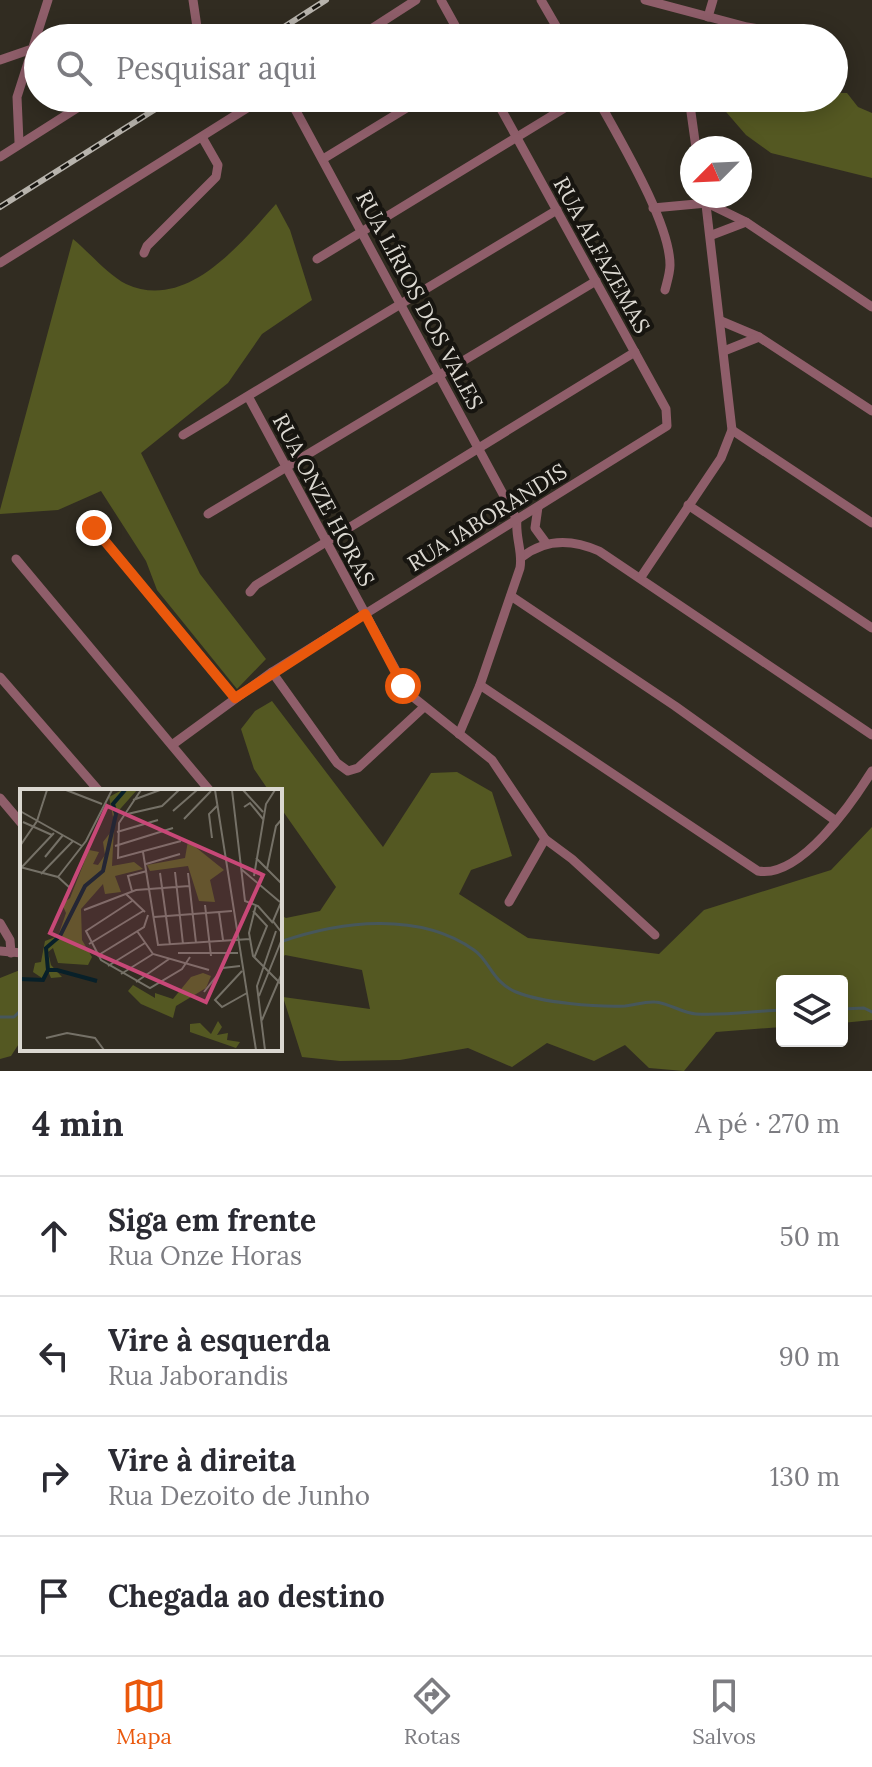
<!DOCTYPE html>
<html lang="pt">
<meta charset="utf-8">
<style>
:root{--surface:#fff;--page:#f7f7f7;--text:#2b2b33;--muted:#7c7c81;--line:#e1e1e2;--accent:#ea580c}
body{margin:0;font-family:Lora,serif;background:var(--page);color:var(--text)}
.controls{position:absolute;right:24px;bottom:24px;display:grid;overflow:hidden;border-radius:8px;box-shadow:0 4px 20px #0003}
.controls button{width:72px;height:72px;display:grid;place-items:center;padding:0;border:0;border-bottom:2px solid var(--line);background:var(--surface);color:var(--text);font:40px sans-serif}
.compass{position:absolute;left:680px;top:136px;width:72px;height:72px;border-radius:50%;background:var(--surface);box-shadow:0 4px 20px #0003;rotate:246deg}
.stop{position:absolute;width:24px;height:24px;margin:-18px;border:6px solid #ea580c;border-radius:50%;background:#fff}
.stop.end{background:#ea580c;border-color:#fff;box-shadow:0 2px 8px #0008}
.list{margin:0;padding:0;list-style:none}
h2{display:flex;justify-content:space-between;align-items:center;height:104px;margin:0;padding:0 32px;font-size:34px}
h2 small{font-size:26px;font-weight:400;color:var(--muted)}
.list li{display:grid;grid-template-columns:52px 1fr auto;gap:24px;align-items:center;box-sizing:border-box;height:120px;padding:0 32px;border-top:2px solid var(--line)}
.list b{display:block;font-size:30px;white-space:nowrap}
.list p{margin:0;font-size:26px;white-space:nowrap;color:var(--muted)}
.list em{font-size:26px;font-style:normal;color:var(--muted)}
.icon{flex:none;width:44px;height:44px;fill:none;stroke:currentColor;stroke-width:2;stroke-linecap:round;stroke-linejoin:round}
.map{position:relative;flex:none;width:872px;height:1071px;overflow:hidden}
.search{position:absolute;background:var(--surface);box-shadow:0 4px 20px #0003;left:24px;right:24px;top:24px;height:88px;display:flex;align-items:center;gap:20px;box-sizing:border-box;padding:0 28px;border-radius:44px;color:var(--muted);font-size:30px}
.sheet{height:584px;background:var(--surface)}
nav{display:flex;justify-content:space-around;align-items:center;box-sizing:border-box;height:112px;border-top:2px solid var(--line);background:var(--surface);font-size:22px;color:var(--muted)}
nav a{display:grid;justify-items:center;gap:4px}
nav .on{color:var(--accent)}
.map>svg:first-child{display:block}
.green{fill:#545822}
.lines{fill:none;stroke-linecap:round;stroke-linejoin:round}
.stream{stroke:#47575b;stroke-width:3}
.street{stroke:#8f5e6a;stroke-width:9}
.rail-casing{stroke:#b7b3ac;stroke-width:6}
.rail{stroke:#171510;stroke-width:3;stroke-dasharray:9;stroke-linecap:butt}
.route{stroke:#ea580c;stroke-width:10}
.labels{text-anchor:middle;stroke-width:8;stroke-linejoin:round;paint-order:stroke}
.street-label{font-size:22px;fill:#dbd8d1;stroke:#171510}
.inset-river{fill:none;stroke:#082029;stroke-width:4}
.inset-road{fill:none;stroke:#757167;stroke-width:2}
.view{fill:#c84878;fill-opacity:0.15;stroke:#c84878;stroke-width:4}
.inset-edge{fill:none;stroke:#dbd8d1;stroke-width:4}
</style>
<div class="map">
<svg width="872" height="1071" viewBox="0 0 872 1071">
<rect width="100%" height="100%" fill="#312c21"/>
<g class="green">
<polygon points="834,93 847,93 858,107 872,113 872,178 771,153 746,135 714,98 834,98"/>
<path d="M276,204L290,230L312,300L262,334L228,383L141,453L200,574L266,659L237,689L157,590L146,561L101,491L58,510L0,514V510L73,239C89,252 108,275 126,284C187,312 241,243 276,204Z"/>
<polygon points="272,701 383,847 431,773 457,772 492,792 512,856 471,870 459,894 528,938 659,954 704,910 831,870 872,827 872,1020 842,1023 842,981 782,981 782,1027 716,1032 684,1071 649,1068 625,1045 594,1061 547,1043 512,1067 468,1048 400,1060 340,1061 302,1057 283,997 370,1009 362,970 285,955 280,960 280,915 286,918 320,911 336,887 280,807 280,791 269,791 254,769 241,729 255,711"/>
<polygon points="20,970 22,1039 11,1056 0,1059 0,978"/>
</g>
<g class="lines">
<g class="stream">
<path d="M280,942C340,921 419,911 474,950C490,961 492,982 516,992C542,1003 596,1007 625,1006C635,1005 646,1001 655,1002C669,1003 682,1013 696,1014C724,1016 754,1011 782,1010"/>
<polyline points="842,1009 864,1008 872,1012"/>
<polyline points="0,1017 14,1017 22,1009"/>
</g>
<g class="street">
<polyline points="441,0 462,38"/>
<polyline points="541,0 563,38"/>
<polyline points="645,0 747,27 814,38"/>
<polyline points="708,17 713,0"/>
<polyline points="193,38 197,27 193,0"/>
<polyline points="357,38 416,0"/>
<polyline points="0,60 29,50"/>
<polyline points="289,98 517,520"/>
<path d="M597,98C618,137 670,222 670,265C670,273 667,282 665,290"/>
<polyline points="689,98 696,148"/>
<polyline points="19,142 17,97 48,0"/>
<polyline points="0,157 93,98"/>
<polyline points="323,159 423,98"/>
<polyline points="653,208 707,203 746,222 872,307"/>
<polyline points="712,235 746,222"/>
<polyline points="144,253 147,246 216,177 218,165 202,137"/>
<polyline points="317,259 581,98"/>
<polyline points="0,263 263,98"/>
<polyline points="721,321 759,337 872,411"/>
<polyline points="724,351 759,337"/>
<polyline points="249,398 408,693 492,760 545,839 572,859 655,935"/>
<polyline points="732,430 872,523"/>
<polyline points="183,435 557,210"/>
<polyline points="688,505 872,628"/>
<polyline points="538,507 535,528 546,543"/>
<polyline points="208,514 596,281"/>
<polyline points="94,528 235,698"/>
<path d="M522,557C546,538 572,539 599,551L872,735"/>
<polyline points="16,559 210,791"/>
<polyline points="641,577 721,458 732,430 705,196"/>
<polyline points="250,592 256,585 635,352"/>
<polyline points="511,596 675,706 836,821"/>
<polyline points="272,672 337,763 348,771 358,768 424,707"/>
<polyline points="0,677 99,791"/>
<path d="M480,685L758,871C800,879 852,803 872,771"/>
<path d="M459,734L480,685L520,568C523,552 515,537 517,520"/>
<polyline points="172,745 272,672 667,426 666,409 495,98"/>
<polyline points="0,798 22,824"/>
<polyline points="509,902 545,839"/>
<polyline points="0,923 10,940 11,953"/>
<polyline points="0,951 22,953"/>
</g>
<g class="rail-casing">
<g id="rail">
<polyline points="267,38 326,0"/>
<polyline points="0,207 173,98"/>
</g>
</g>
<use href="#rail" class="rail"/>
</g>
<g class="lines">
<polyline class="route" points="94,528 235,698 365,614 403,686"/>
</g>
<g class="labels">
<g class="street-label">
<text transform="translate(602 255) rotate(61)" y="8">RUA ALFAZEMAS</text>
<text transform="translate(420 300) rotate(62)" y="8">RUA LÍRIOS DOS VALES</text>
<text transform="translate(324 500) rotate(62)" y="8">RUA ONZE HORAS</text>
<text transform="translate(487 517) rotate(-32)" y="8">RUA JABORANDIS</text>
</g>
</g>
<g transform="translate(20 789)">
<rect width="262" height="262" fill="#312c21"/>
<path d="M102,1H117L93,28L89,8ZM94,39L92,77L114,73L123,80L95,87L101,103L85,105L83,95L61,120L62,151L72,168L68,176L38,174L33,159L28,163L31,176L42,188L31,189L27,180L22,189L13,183L15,174L21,173L25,152L38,147L46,124L42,115L50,109L69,61L79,63L73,75L78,76L85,66L83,53ZM168,52L204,81L190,91L195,113L179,112L168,77L130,82L127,76L165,69ZM183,184L191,187L186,199L156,217L153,229L121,215L108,202L113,196L135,209V204L153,210L171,188ZM198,232L202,238L197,246L208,244L207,251L220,253L216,259L170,243V235L180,234L191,245Z" fill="#545822"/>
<path class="inset-river" d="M28,181L26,159L40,147L65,97L83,82L96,25L93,15L105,1M0,190L23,191L28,181H37L77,192"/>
<path class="inset-road" d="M46,1L82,15M121,1L99,34L98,69L161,52M195,1L236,261M212,1L225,112L238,117L253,134M223,1L243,23M113,11L140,1M224,18L230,14L243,30M0,22L62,57M153,22L177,1M103,26L142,17L159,1M164,30L191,2M3,33L32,46M97,43L138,31M192,49L189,25L197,17M0,57L17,32L27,1M95,57L153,39M123,63L138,156L230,150M25,68L43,46M236,69L262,95M126,75L160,65M0,78L38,88L50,99M1,79L34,44M221,80L260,113M247,80L256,37L262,30M155,83L163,155M140,84L150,156M168,84L176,154M21,85L53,52M234,87L246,15L255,1M38,88L66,52L92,1M112,102L108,87L127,82M106,105L125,123M262,111L253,132L262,144M112,112L66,142L81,171L130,199L162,180L170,168M185,116L191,167M236,116L229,144L233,167L262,196M64,121L116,101L169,97M233,122L247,137L234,169M199,123L203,151M134,128L212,122M117,142L133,165L189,181M69,155L123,122M158,164H218M77,167L124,138L128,126M88,177L125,154M222,182L195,211L202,218L227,204M101,185L133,165M116,193L149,170M184,203L203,179L220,177M239,207L262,150M242,231L262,184M26,249L47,244L75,249L84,261M245,261L237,197L256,142"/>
<path class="view" d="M87,17L243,86L186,213L30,144Z"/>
<rect width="262" height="262" class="inset-edge"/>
</g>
</svg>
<div class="controls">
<button><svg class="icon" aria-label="layers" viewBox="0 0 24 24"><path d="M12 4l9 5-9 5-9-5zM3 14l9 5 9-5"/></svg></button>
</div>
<svg class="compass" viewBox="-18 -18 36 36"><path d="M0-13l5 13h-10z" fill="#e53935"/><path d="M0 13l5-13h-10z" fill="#7c7c81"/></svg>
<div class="stop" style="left:403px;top:686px"></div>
<div class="stop end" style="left:94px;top:528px"></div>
<div class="search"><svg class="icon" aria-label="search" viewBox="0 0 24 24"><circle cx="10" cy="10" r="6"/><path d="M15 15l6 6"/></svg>Pesquisar aqui</div>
</div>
<section class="sheet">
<h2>4 min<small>A pé · 270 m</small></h2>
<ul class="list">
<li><svg class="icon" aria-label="ahead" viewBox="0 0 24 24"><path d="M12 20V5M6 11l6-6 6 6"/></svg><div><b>Siga em frente</b><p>Rua Onze Horas</p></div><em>50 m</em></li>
<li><svg class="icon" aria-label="left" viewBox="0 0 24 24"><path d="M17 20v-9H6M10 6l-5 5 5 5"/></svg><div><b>Vire à esquerda</b><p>Rua Jaborandis</p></div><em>90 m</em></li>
<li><svg class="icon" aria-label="right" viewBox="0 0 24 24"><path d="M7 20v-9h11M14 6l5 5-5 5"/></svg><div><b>Vire à direita</b><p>Rua Dezoito de Junho</p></div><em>130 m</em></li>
<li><svg class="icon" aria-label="arrive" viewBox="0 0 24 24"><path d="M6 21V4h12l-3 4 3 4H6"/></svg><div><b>Chegada ao destino</b></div></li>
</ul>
</section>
<nav>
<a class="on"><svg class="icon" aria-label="map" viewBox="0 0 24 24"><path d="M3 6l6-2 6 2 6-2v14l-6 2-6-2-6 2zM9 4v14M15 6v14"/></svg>Mapa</a>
<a><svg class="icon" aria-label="directions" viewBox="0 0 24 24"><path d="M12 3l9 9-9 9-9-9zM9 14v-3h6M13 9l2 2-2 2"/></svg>Rotas</a>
<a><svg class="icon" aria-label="saved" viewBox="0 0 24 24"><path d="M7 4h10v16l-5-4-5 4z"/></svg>Salvos</a>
</nav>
